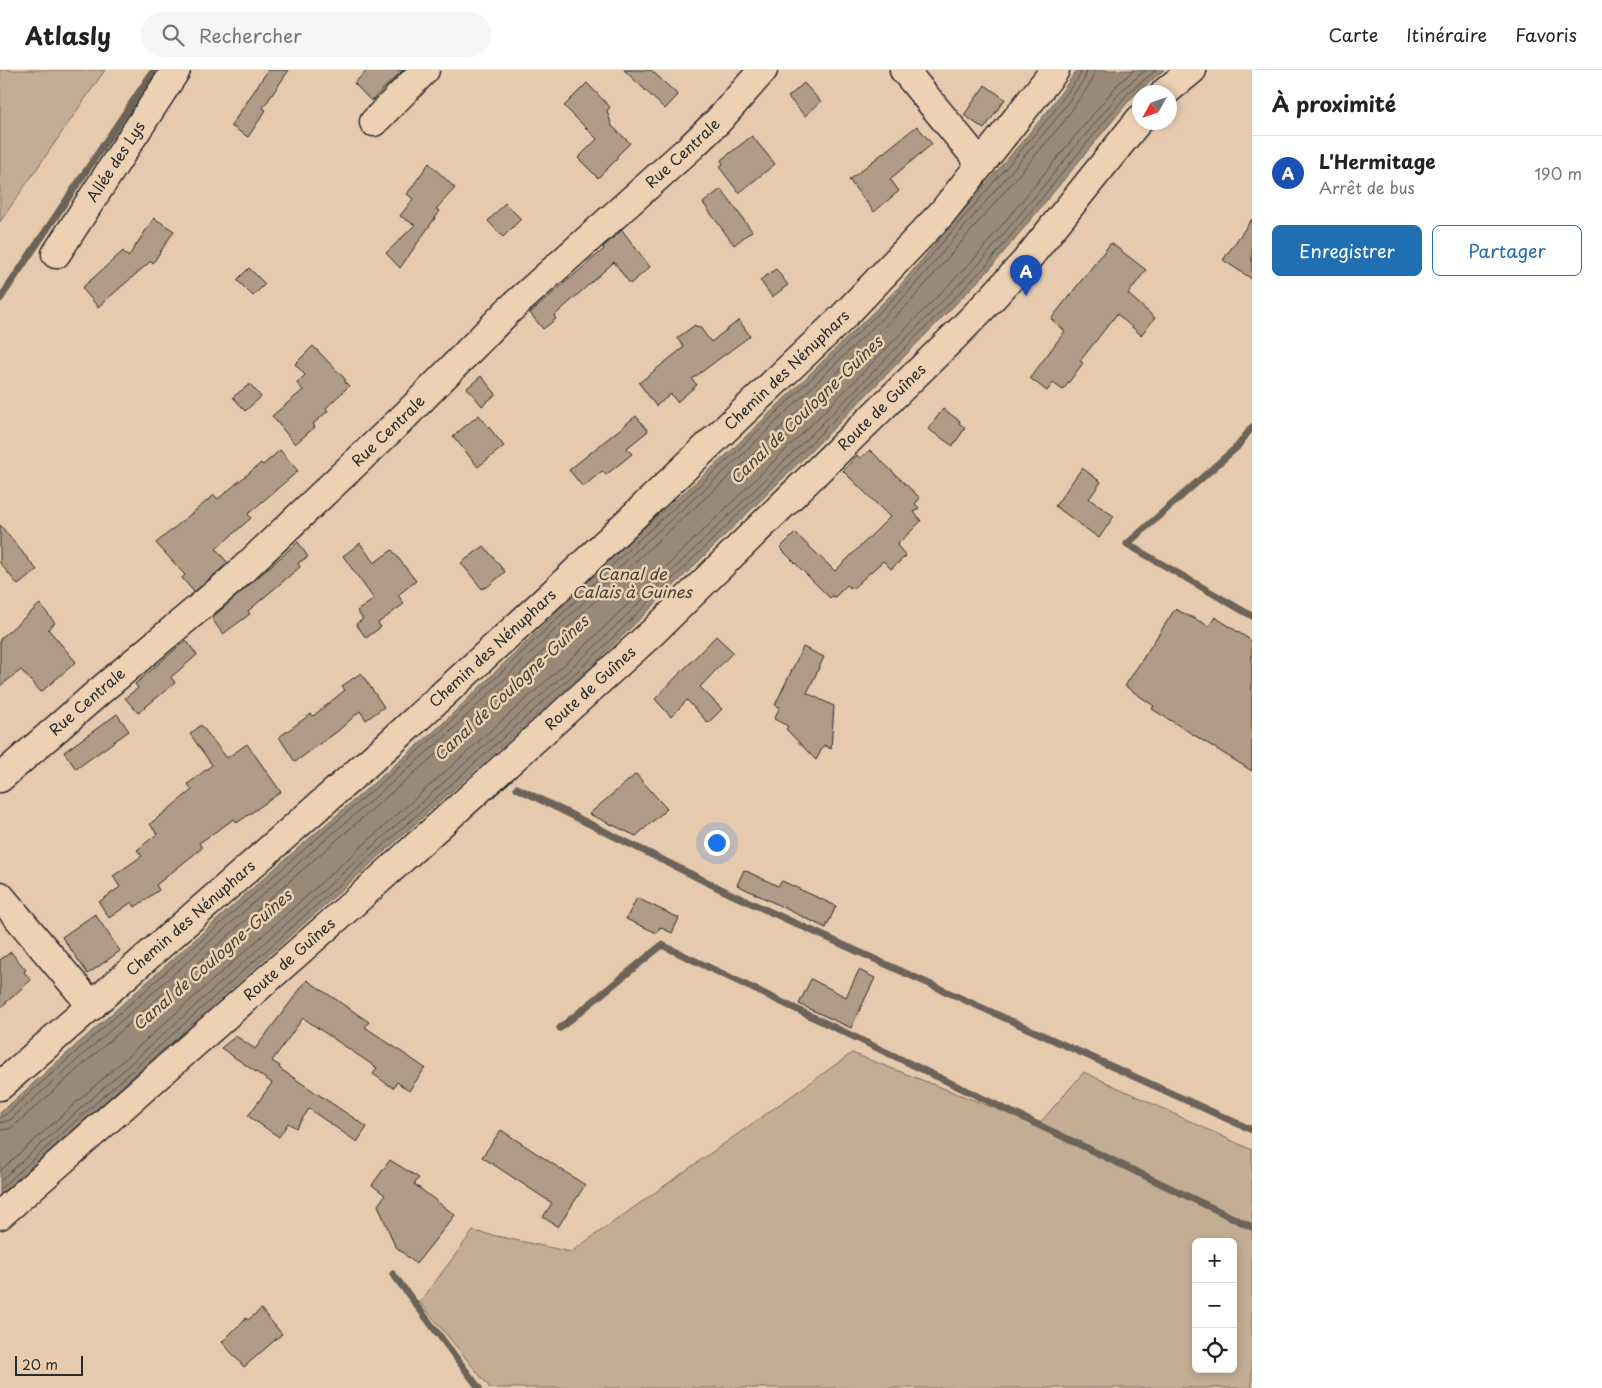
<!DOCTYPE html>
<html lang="fr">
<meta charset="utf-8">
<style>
:root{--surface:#fff;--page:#f6f6f6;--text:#222;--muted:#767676;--line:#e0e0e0;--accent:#1f6fb2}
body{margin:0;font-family:"Playpen Sans",sans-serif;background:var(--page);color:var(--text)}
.controls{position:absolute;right:15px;bottom:15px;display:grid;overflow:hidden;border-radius:8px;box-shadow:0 2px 8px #0003}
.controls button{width:45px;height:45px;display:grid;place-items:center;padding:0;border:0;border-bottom:1px solid var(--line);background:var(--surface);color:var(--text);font:25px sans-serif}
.compass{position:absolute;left:1132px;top:15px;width:45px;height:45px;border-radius:50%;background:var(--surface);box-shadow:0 2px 8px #0003;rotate:230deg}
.scale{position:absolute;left:15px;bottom:12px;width:68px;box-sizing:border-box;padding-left:5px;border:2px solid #2b2b2b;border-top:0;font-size:14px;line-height:18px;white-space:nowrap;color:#2b2b2b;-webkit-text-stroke:4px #edd1b3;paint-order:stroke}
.you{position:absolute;left:716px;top:772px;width:18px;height:18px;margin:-12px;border:4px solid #fff;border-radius:50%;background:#1a73e8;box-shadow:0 0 0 8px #1a73e833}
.badge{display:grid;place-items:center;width:32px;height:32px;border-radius:50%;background:var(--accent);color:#fff;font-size:16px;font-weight:700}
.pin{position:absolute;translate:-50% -41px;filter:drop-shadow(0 1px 2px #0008)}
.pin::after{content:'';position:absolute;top:26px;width:18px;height:15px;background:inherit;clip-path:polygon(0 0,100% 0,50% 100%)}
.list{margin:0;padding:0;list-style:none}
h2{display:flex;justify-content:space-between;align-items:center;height:65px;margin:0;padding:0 20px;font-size:21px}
h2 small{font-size:16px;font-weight:400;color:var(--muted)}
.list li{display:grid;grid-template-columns:32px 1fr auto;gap:15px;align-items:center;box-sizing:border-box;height:75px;padding:0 20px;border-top:1px solid var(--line)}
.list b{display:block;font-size:19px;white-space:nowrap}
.list p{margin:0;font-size:16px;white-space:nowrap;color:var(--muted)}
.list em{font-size:16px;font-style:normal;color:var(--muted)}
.actions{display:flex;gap:10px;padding:15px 20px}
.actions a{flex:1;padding:11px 0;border:1px solid var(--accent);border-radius:8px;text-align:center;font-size:18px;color:var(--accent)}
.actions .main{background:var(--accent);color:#fff}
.icon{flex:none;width:28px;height:28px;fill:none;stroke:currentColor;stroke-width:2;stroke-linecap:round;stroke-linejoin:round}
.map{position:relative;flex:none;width:1252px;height:1318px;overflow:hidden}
header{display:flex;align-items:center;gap:30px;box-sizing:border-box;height:70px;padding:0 25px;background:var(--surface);border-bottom:1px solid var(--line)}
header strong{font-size:24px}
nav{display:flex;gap:28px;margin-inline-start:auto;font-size:18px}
.search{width:350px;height:45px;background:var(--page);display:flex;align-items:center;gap:12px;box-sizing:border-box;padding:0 18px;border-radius:28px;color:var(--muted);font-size:19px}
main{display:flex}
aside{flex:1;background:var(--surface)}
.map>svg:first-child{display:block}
.green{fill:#c3ad95;stroke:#776c60;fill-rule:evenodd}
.water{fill:#998978;stroke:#6d6359}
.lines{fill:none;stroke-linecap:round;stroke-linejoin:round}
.shore{stroke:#57514a;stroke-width:1}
.stream{stroke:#6d6359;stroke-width:7}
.building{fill:#af9b87;stroke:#2b2b2b}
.minor-casing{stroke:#2b2b2b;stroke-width:31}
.major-casing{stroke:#2b2b2b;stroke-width:31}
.minor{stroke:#edd1b3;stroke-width:28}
.major{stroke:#edd1b3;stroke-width:28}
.labels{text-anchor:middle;stroke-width:5;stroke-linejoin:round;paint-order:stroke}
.street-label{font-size:15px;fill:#2b2b2b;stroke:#edd1b3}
.water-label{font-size:16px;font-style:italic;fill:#46423e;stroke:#edd1b3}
</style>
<header>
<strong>Atlasly</strong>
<div class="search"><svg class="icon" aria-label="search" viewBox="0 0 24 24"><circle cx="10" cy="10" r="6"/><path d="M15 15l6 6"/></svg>Rechercher</div>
<nav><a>Carte</a><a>Itinéraire</a><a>Favoris</a></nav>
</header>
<main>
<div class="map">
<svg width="1252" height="1318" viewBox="0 0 1252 1318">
<rect width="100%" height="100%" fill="#e5caae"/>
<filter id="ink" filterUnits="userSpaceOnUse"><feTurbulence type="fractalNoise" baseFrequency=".02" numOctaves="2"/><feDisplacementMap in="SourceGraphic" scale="10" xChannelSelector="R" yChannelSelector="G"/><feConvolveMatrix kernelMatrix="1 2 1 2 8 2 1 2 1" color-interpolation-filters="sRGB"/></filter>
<g filter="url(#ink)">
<g class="green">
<polygon points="0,0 105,0 0,152"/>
<path d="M852,983L1038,1055L1084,1002L1252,1080V1318H490L420,1232L473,1161L571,1182ZM1196,1172H1233V1299H1196Z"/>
</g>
<polygon class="water" points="1077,0 1164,0 1133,26 989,200 829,363 597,591 0,1126 0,1043 281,793 439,657 627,473 733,379 898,218 1047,42"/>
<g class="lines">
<g class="shore">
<polyline points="0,1047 5,1045 284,797 442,660 631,477 736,382 901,221 1051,45 1080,5 1081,0"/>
<polyline points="0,1053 10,1050 288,802 447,665 635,482 740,387 906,225 1056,49 1085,8 1087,0"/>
<polyline points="0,1060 9,1059 15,1055 293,808 452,670 640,487 745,392 911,231 1062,54 1092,11 1095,0"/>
<polyline points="0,1101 584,577 816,350 975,188 1118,14 1134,0"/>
<polyline points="0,1111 589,582 821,355 980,193 1124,18 1146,0"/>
<polyline points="0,1119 593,587 825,359 985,197 1129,22 1156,0"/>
</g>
<g class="stream">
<polyline points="0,229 154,0"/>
<polyline points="1252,357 1237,377 1127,474 1252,546"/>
<polyline points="517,718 731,824 1252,1060"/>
<polyline points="560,958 662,875 1252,1157"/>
<polyline points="393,1204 479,1318"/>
</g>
</g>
<g class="building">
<polygon points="268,0 289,0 263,38 266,40 248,67 231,56"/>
<polygon points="368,0 403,0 371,31 354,13"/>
<polygon points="624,0 651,0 678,25 665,39"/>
<polygon points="587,13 610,37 607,41 612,56 630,73 616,87 618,88 598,108 578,88 597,69 564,36"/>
<polygon points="804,13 821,32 805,46 788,27"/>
<polygon points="985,15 1005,29 984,59 964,45"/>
<polygon points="917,56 932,74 890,109 899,121 874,142 849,110"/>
<polygon points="752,66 775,94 739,123 719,97 723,94 721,90"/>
<polygon points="429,93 455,118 436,139 440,141 400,198 386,183 415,155 400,146 413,129 407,124"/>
<polygon points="721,119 752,161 734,175 703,133"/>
<polygon points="505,133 521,149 503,167 488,151"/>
<polygon points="154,148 174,161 153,193 151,191 98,237 82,218 123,181 128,187"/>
<polygon points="1252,149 1252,209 1223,190"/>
<polygon points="622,160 650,197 630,214 614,192 554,246 556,249 543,259 530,243 604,179 603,177"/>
<polygon points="1111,173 1146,200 1128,224 1155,248 1141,265 1117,244 1080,291 1083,293 1063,320 1053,313 1047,321 1030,308 1065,261 1051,249"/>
<polygon points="249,198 265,214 253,226 237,210"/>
<polygon points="776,199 788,215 772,227 760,210"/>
<polygon points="739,250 750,266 692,309 697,315 677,332 671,324 656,336 639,313 684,277 677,268 695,255 698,258 699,256 711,272"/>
<polygon points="313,276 346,310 344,311 349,316 326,338 328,341 313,354 315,357 295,374 272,346 303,320 297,313 305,305 295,294"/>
<polygon points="481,306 496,324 482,336 467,318"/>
<polygon points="250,314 261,327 245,341 233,327"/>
<polygon points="943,339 960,351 959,353 965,358 953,376 928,359"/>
<polygon points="479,345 504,376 478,397 453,366"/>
<polygon points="636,346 648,361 627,378 632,384 606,405 602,401 583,417 569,400"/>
<polygon points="280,380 298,401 248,444 251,448 216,479 228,493 194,522 182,508 185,505 156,473 214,425 218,429 261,393 263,395"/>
<polygon points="870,380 920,428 915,434 919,438 914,442 921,451 897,475 906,486 891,499 883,491 852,519 847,515 835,527 832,526 830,528 780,478 795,463 835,501 890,447 843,401 857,385 860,388"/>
<polygon points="1082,398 1101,412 1089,429 1114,446 1099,468 1055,436"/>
<polygon points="0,455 37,500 18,515 0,493"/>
<polygon points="298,472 308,487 298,493 300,497 248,541 250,544 223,564 212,549 214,546"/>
<polygon points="360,473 374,493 392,480 416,511 398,525 404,534 378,553 381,557 366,568 356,554 363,549 357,541 374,529 343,486"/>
<polygon points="484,476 505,502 486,518 485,517 482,519 461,493"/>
<polygon points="40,534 55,553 48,559 76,592 41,622 21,600 0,616 0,569"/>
<polygon points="1175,539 1209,556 1215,547 1252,571 1252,701 1152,639 1154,636 1125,616"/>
<polygon points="716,566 733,582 700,617 722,639 708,653 687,630 671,647 655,629"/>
<polygon points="186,570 197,585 171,607 175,613 138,643 125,628 138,618 135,614"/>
<polygon points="803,577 824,587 807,623 834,636 831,679 824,675 816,690 786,659 788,656 774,649 780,637 775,635"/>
<polygon points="361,603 384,637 366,650 360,641 338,661 295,692 279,667 311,644 313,646 345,620 342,616"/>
<polygon points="117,644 129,661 76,699 64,682"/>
<polygon points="201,655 227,688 247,674 281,722 237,753 234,749 199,773 202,778 156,815 159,820 135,837 132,832 109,848 99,832 120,817 113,806 142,786 137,780 157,764 150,754 192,720 188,714 212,695 190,664"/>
<polygon points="636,704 667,739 636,766 589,744"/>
<polygon points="744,800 778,816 782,811 836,836 826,858 737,815"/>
<polygon points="637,828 679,848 672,863 660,857 657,863 626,849"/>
<polygon points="95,844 120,881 88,904 62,867"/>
<polygon points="11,882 26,900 24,902 31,910 0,938 0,890"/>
<polygon points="859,900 875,908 851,958 799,934 811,909 846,927"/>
<polygon points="307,910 369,952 365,957 425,998 409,1021 397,1012 393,1018 373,1004 377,998 303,948 272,991 280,996 279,998 367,1057 357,1072 309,1039 296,1058 288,1053 279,1067 248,1046 272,1013 221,978 236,966 255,979"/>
<polygon points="501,1060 585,1115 558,1157 543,1147 552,1133 482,1087"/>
<polygon points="390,1090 419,1108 414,1114 455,1145 416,1194 395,1176 378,1135 385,1125 372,1115"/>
<polygon points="261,1239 282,1264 244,1297 222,1272 246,1248 248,1250"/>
</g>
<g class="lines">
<g class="minor-casing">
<g id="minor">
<polyline points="904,0 981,94"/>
<polyline points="374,52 425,0"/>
<path id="s1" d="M56,184L176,0"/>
<path id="s2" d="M0,708L101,620L232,510L405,346L508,241L692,76L718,51L763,0"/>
<polyline points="0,826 92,936"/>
<path id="s3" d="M0,1016L387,676L550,526L842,248L942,143L1055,0"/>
</g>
</g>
<g class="major-casing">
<g id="major">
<polyline points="1165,22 1192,0"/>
<path id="s4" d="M0,1145L348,838L653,562L961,260L993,227L1025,192L1140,49"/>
</g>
</g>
<use href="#minor" class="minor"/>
<use href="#major" class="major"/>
</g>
</g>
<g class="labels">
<g class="street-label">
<text dy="5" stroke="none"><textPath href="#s2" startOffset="926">Rue Centrale</textPath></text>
<text dy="5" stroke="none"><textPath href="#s1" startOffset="110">Allée des Lys</textPath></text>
<text dy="5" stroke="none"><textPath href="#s3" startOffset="1064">Chemin des Nénuphars</textPath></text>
<text dy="5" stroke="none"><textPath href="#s4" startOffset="1196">Route de Guînes</textPath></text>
<text dy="5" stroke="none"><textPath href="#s2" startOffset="521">Rue Centrale</textPath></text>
<text dy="5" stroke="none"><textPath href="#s3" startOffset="659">Chemin des Nénuphars</textPath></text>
<text dy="5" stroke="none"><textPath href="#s4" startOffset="791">Route de Guînes</textPath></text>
<text dy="5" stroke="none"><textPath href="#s2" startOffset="116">Rue Centrale</textPath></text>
<text dy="5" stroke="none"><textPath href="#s3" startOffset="254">Chemin des Nénuphars</textPath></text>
<text dy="5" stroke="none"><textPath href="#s4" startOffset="386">Route de Guînes</textPath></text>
</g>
<g class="water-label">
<text transform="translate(806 340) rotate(-44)" y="6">Canal de Coulogne-Guînes</text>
<text x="632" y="510">Canal de<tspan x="632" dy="18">Calais à Guines</tspan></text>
<text transform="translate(511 618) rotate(-43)" y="6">Canal de Coulogne-Guînes</text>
<text transform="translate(212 890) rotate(-41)" y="6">Canal de Coulogne-Guînes</text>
</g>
</g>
</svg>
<div class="controls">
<button>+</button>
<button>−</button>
<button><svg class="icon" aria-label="locate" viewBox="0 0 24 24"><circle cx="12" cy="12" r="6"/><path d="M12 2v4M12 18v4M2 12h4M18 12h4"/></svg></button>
</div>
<svg class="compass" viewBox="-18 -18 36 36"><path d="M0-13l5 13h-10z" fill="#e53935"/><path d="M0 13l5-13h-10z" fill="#767676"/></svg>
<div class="scale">20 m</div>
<div class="you"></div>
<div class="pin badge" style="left:1026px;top:226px;background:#1a4fb4">A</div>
</div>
<aside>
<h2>À proximité<small></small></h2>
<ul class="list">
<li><span class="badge" style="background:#1a4fb4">A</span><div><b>L'Hermitage</b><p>Arrêt de bus</p></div><em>190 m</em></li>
</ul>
<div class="actions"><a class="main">Enregistrer</a><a>Partager</a></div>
</aside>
</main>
